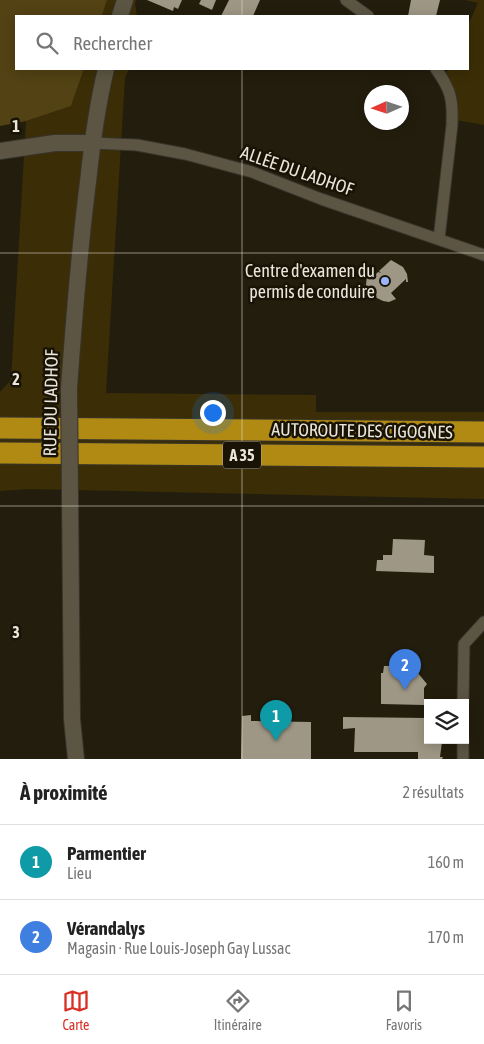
<!DOCTYPE html>
<html lang="fr">
<meta charset="utf-8">
<style>
:root{--surface:#fff;--page:#f6f6f6;--text:#222;--muted:#767676;--line:#e0e0e0;--accent:#d93025}
body{margin:0;font-family:"Asap Condensed",sans-serif;background:var(--page);color:var(--text)}
.controls{position:absolute;right:15px;bottom:15px;display:grid;overflow:hidden;border-radius:0px;box-shadow:0 2px 12px #0003}
.controls button{width:45px;height:45px;display:grid;place-items:center;padding:0;border:0;border-bottom:1px solid var(--line);background:var(--surface);color:var(--text);font:25px sans-serif}
.compass{position:absolute;left:364px;top:85px;width:45px;height:45px;border-radius:50%;background:var(--surface);box-shadow:0 2px 12px #0003;rotate:267deg}
.you{position:absolute;left:212px;top:412px;width:18px;height:18px;margin:-12px;border:4px solid #fff;border-radius:50%;background:#1a73e8;box-shadow:0 0 0 8px #1a73e833}
.badge{display:grid;place-items:center;width:32px;height:32px;border-radius:50%;background:var(--accent);color:#fff;font-size:16px;font-weight:700}
.pin{position:absolute;translate:-50% -41px;filter:drop-shadow(0 1px 2px #0008)}
.pin::after{content:'';position:absolute;top:26px;width:18px;height:15px;background:inherit;clip-path:polygon(0 0,100% 0,50% 100%)}
.list{margin:0;padding:0;list-style:none}
h2{display:flex;justify-content:space-between;align-items:center;height:65px;margin:0;padding:0 20px;font-size:21px}
h2 small{font-size:16px;font-weight:400;color:var(--muted)}
.list li{display:grid;grid-template-columns:32px 1fr auto;gap:15px;align-items:center;box-sizing:border-box;height:75px;padding:0 20px;border-top:1px solid var(--line)}
.list b{display:block;font-size:19px;white-space:nowrap}
.list p{margin:0;font-size:16px;white-space:nowrap;color:var(--muted)}
.list em{font-size:16px;font-style:normal;color:var(--muted)}
.icon{flex:none;width:28px;height:28px;fill:none;stroke:currentColor;stroke-width:2;stroke-linecap:round;stroke-linejoin:round}
.map{position:relative;flex:none;width:484px;height:759px;overflow:hidden}
.search{position:absolute;background:var(--surface);box-shadow:0 2px 12px #0003;left:15px;right:15px;top:15px;height:55px;display:flex;align-items:center;gap:12px;box-sizing:border-box;padding:0 18px;border-radius:0px;color:var(--muted);font-size:19px}
.sheet{height:215px;background:var(--surface)}
nav{display:flex;justify-content:space-around;align-items:center;box-sizing:border-box;height:70px;border-top:1px solid var(--line);background:var(--surface);font-size:14px;color:var(--muted)}
nav a{display:grid;justify-items:center;gap:2px}
nav .on{color:var(--accent)}
.map>svg:first-child{display:block}
.green{fill:#3b2e07}
.forest{fill:#534214}
.building{fill:#9f9785}
.lines{fill:none;stroke-linecap:round;stroke-linejoin:round}
.minor-casing{stroke:#38342c;stroke-width:13}
.secondary-casing{stroke:#38342c;stroke-width:18}
.motorway-casing{stroke:#38342c;stroke-width:23}
.minor{stroke:#5c5544;stroke-width:11}
.secondary{stroke:#5c5544;stroke-width:16}
.motorway{stroke:#b08a13;stroke-width:21}
.secondary-bridge-casing{stroke:#38342c;stroke-width:18;stroke-linecap:butt}
.secondary-bridge{stroke:#5c5544;stroke-width:16}
.grid{fill:none;stroke:#eae6dc;stroke-width:1;stroke-opacity:0.55}
.poi-dot{fill:#9ab5fd;stroke:#191305;stroke-width:2}
.labels{text-anchor:middle;stroke-width:5;stroke-linejoin:round;paint-order:stroke}
.shield{fill:#191305;stroke:#aba79c;stroke-width:1}
.shield-label{font-size:16px;font-weight:bold;fill:#eae6dc}
.street-label{font-size:18px;fill:#eae6dc;stroke:#191305}
.poi-label{font-size:18px;fill:#eae6dc;stroke:#191305;text-anchor:end}
.grid-label{font-size:16px;text-anchor:middle;font-weight:bold;fill:#eae6dc;stroke:#191305;stroke-width:5;stroke-linejoin:round;paint-order:stroke}
</style>
<div class="map">
<svg width="484" height="759" viewBox="0 0 484 759">
<rect width="100%" height="100%" fill="#231d0d"/>
<g class="green">
<polygon points="107,0 136,0 135,3 137,16 102,16"/>
<polygon points="465,0 484,0 484,125 456,120 443,79 448,69 468,69 468,25 478,3"/>
<polygon points="84,69 129,69 125,78 106,393 316,395 316,412 484,412 484,499 29,489 0,491 0,392 11,380 26,121 71,106"/>
</g>
<polygon class="forest" points="0,0 107,0 102,16 16,16 16,69 84,69 71,106 26,121 0,126"/>
<g class="building">
<polygon points="147,0 182,0 178,9 174,7 173,11"/>
<polygon points="201,0 216,0 212,10 199,4"/>
<polygon points="229,0 260,0 253,16 221,16"/>
<polygon points="411,0 440,0 436,16 408,16"/>
<polygon points="391,260 403,267 407,274 408,282 406,282 406,279 391,293 396,299 389,302 383,301 371,295 368,290 366,285 367,275 369,271 375,277 376,274 378,272 381,273 379,271"/>
<polygon points="393,539 425,540 424,555 434,556 434,573 376,571 377,560 383,560 383,555 392,555"/>
<polygon points="384,666 394,666 397,674 399,674 401,670 406,670 407,673 413,670 417,673 417,672 427,684 424,688 424,705 381,704 381,673 383,673"/>
<polygon points="251,715 251,721 311,722 311,759 241,759 242,716"/>
<polygon points="343,717 428,718 428,740 429,742 442,742 440,757 443,757 442,759 418,759 418,752 354,752 355,728 343,729"/>
</g>
<g class="lines">
<g class="minor-casing">
<g id="minor">
<polyline points="346,0 368,16"/>
<path d="M436,69C451,90 453,99 452,125L439,239"/>
<polyline points="93,143 137,145 185,154 252,172 321,199 484,255"/>
<polyline points="463,703 464,644 484,622"/>
<polyline points="463,759 463,740"/>
</g>
</g>
<g class="secondary-casing">
<g id="secondary">
<polyline points="120,16 125,0"/>
<polyline points="0,151 55,143 93,143"/>
<path d="M69,388C74,319 79,251 88,182C92,144 97,106 106,69"/>
<polyline points="70,496 72,719 76,759"/>
</g>
</g>
<g class="motorway-casing">
<g id="motorway">
<polyline points="0,428 484,432"/>
<polyline points="0,453 484,457"/>
</g>
</g>
<use href="#minor" class="minor"/>
<use href="#secondary" class="secondary"/>
<use href="#motorway" class="motorway"/>
<g class="secondary-bridge-casing">
<polyline id="secondary-bridge" points="69,388 70,496"/>
</g>
<use href="#secondary-bridge" class="secondary-bridge"/>
</g>
<path class="grid" d="M242,0V16M242,69V759M0,253H484M0,506H484"/>
<circle class="poi-dot" cx="385" cy="281" r="5"/>
<g class="labels">
<rect class="shield" x="223" y="441.5" width="38" height="27" rx="4"/>
<g class="shield-label">
<text x="242" y="461">A 35</text>
</g>
<g class="street-label">
<text transform="translate(297 171) rotate(19)" y="6">ALLÉE DU LADHOF</text>
<text transform="translate(51 403) rotate(-89)" y="6">RUE DU LADHOF</text>
<text transform="translate(362 431) rotate(1)" y="6">AUTOROUTE DES CIGOGNES</text>
</g>
<g class="poi-label">
<text x="375" y="277">Centre d'examen du<tspan x="375" dy="21">permis de conduire</tspan></text>
</g>
</g>
<g class="grid-label">
<text x="16" y="132">1</text>
<text x="16" y="385">2</text>
<text x="16" y="638">3</text>
</g>
</svg>
<div class="controls">
<button><svg class="icon" aria-label="layers" viewBox="0 0 24 24"><path d="M12 4l9 5-9 5-9-5zM3 14l9 5 9-5"/></svg></button>
</div>
<svg class="compass" viewBox="-18 -18 36 36"><path d="M0-13l5 13h-10z" fill="#e53935"/><path d="M0 13l5-13h-10z" fill="#767676"/></svg>
<div class="you"></div>
<div class="pin badge" style="left:276px;top:741px;background:#0f9aa8">1</div>
<div class="pin badge" style="left:405px;top:690px;background:#3f7fe0">2</div>
<div class="search"><svg class="icon" aria-label="search" viewBox="0 0 24 24"><circle cx="10" cy="10" r="6"/><path d="M15 15l6 6"/></svg>Rechercher</div>
</div>
<section class="sheet">
<h2>À proximité<small>2 résultats</small></h2>
<ul class="list">
<li><span class="badge" style="background:#0f9aa8">1</span><div><b>Parmentier</b><p>Lieu</p></div><em>160 m</em></li>
<li><span class="badge" style="background:#3f7fe0">2</span><div><b>Vérandalys</b><p>Magasin · Rue Louis-Joseph Gay Lussac</p></div><em>170 m</em></li>
</ul>
</section>
<nav>
<a class="on"><svg class="icon" aria-label="map" viewBox="0 0 24 24"><path d="M3 6l6-2 6 2 6-2v14l-6 2-6-2-6 2zM9 4v14M15 6v14"/></svg>Carte</a>
<a><svg class="icon" aria-label="directions" viewBox="0 0 24 24"><path d="M12 3l9 9-9 9-9-9zM9 14v-3h6M13 9l2 2-2 2"/></svg>Itinéraire</a>
<a><svg class="icon" aria-label="saved" viewBox="0 0 24 24"><path d="M7 4h10v16l-5-4-5 4z"/></svg>Favoris</a>
</nav>
